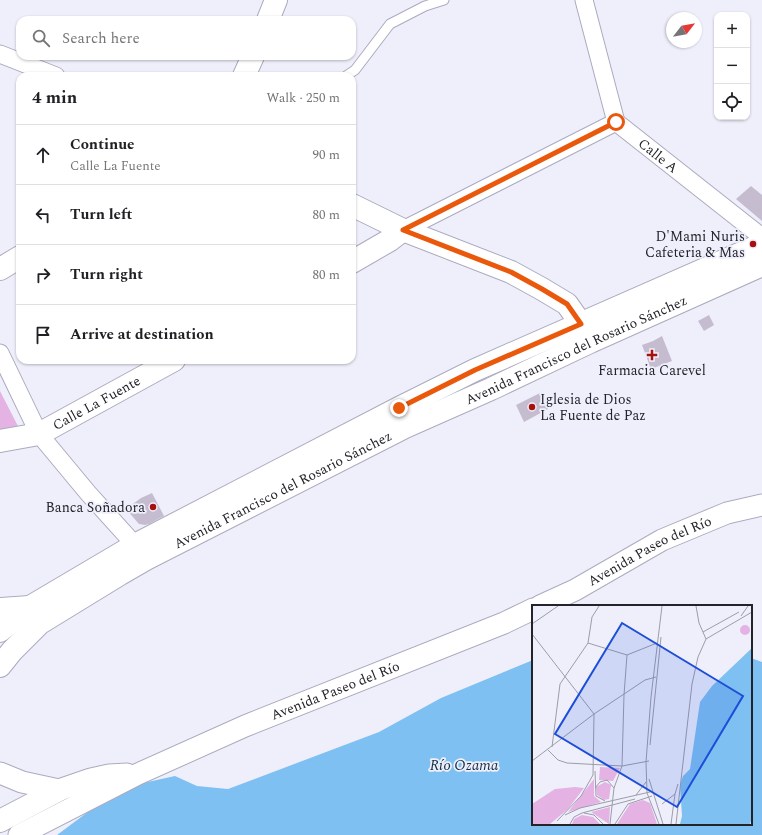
<!DOCTYPE html>
<meta charset="utf-8">
<style>
:root{--surface:#fff;--page:#f6f6f6;--text:#202124;--muted:#757577;--line:#e0e0e0}
body{margin:0;font-family:Spectral,serif;background:var(--page);color:var(--text)}
.controls{position:absolute;right:12px;top:12px;display:grid;overflow:hidden;border-radius:8px;box-shadow:0 1px 3px #0004}
.controls button{width:36px;height:36px;display:grid;place-items:center;padding:0;border:0;border-bottom:1px solid var(--line);background:var(--surface);color:var(--text);font:20px sans-serif}
.compass{position:absolute;left:666px;top:12px;width:36px;height:36px;border-radius:50%;background:var(--surface);box-shadow:0 1px 3px #0004;rotate:59deg}
.stop{position:absolute;width:12px;height:12px;margin:-9px;border:3px solid #ea580c;border-radius:50%;background:#fff}
.stop.end{background:#ea580c;border-color:#fff;box-shadow:0 1px 4px #0008}
.list{margin:0;padding:0;list-style:none}
h2{display:flex;justify-content:space-between;align-items:center;height:52px;margin:0;padding:0 16px;font-size:17px}
h2 small{font-size:13px;font-weight:400;color:var(--muted)}
.list li{display:grid;grid-template-columns:26px 1fr auto;gap:12px;align-items:center;box-sizing:border-box;height:60px;padding:0 16px;border-top:1px solid var(--line)}
.list b{display:block;font-size:15px;white-space:nowrap}
.list p{margin:0;font-size:13px;white-space:nowrap;color:var(--muted)}
.list em{font-size:13px;font-style:normal;color:var(--muted)}
.icon{flex:none;width:22px;height:22px;fill:none;stroke:currentColor;stroke-width:2;stroke-linecap:round;stroke-linejoin:round}
.map{position:relative;flex:none;width:762px;height:835px;overflow:hidden}
.search{position:absolute;background:var(--surface);box-shadow:0 1px 3px #0004;left:16px;top:16px;width:340px;height:44px;display:flex;align-items:center;gap:10px;box-sizing:border-box;padding:0 14px;border-radius:12px;color:var(--muted);font-size:15px}
.panel{position:absolute;background:var(--surface);box-shadow:0 1px 3px #0004;left:16px;top:72px;width:340px;height:292px;border-radius:12px}
.map>svg:first-child{display:block}
.green{fill:#e4b3e4}
.water{fill:#7fc0f3}
.building{fill:#c5bccf}
.lines{fill:none;stroke-linecap:round;stroke-linejoin:round}
.service-casing{stroke:#ababbf;stroke-width:11}
.minor-casing{stroke:#ababbf;stroke-width:19}
.tertiary-casing{stroke:#ababbf;stroke-width:23}
.secondary-casing{stroke:#ababbf;stroke-width:24}
.primary-casing{stroke:#ababbf;stroke-width:24}
.service{stroke:#fff;stroke-width:9}
.minor{stroke:#fff;stroke-width:17}
.tertiary{stroke:#fff;stroke-width:21}
.secondary{stroke:#fff;stroke-width:22}
.primary{stroke:#fff;stroke-width:22}
.route{stroke:#ea580c;stroke-width:5}
.poi-dot{fill:#a6110e;stroke:#efeffc;stroke-width:1.5}
.labels{text-anchor:middle;stroke-width:3.5;stroke-linejoin:round;paint-order:stroke}
.street-label{font-size:14px;fill:#23232a;stroke:#efeffc}
.poi-label{font-size:14px;fill:#23232a;stroke:#efeffc;text-anchor:end}
.water-label{font-size:15px;font-style:italic;fill:#133045;stroke:#efeffc}
.inset-road{fill:none;stroke:#9d9da8;stroke-width:1}
.view{fill:#1d4ed8;fill-opacity:0.15;stroke:#1d4ed8;stroke-width:2}
.inset-edge{fill:none;stroke:#23232a;stroke-width:2}
</style>
<div class="map">
<svg width="762" height="835" viewBox="0 0 762 835">
<rect width="100%" height="100%" fill="#efeffc"/>
<polygon class="green" points="0,391 21,432 0,433"/>
<polygon class="water" points="751,658 762,662 762,835 57,835 120,788 175,776 197,786 228,789 379,732 441,698 533,660 533,824 751,824"/>
<g class="building">
<polygon points="751,186 762,195 762,221 736,199"/>
<polygon points="709,315 714,325 704,331 698,321"/>
<polygon points="662,336 672,361 651,369 642,345 653,341"/>
<polygon points="540,393 548,409 524,422 516,405"/>
<polygon points="152,493 164,516 149,524 145,525 139,524 126,509 141,498"/>
</g>
<g class="lines">
<g class="service-casing">
<polyline id="service" points="346,76 355,70 390,24 425,6 444,0"/>
</g>
<g class="minor-casing">
<g id="minor">
<path id="s1" d="M584,0L616,122L762,237"/>
<polyline points="0,54 56,76"/>
<polyline points="403,230 616,122"/>
<polyline points="0,353 39,434 88,493 135,545 142,554"/>
</g>
</g>
<g class="tertiary-casing">
<g id="tertiary">
<path id="s2" d="M540,606L575,590L662,540L727,513L762,505"/>
<polyline points="0,773 22,782 59,790 91,779 109,775 127,774"/>
<path id="s3" d="M19,835L138,774L245,726L504,623L533,609"/>
</g>
</g>
<g class="secondary-casing">
<g id="secondary">
<polyline points="268,20 276,0"/>
<polyline points="244,76 253,56"/>
<polyline points="352,205 403,230 511,272 542,289 567,304 581,324 587,336"/>
<polyline points="352,262 390,240 403,230"/>
<polyline points="0,269 20,257"/>
<path id="s4" d="M0,441L39,434L174,360"/>
<polyline points="0,631 30,607 135,545 399,408 475,370 762,244"/>
<path id="s5" d="M0,666L12,651L40,623L120,574L146,559L405,427L491,389L590,342L762,265"/>
</g>
</g>
<g class="primary-casing">
<g id="primary">
<polyline points="0,609 30,607"/>
<polyline points="0,821 59,790"/>
</g>
</g>
<use href="#service" class="service"/>
<use href="#minor" class="minor"/>
<use href="#tertiary" class="tertiary"/>
<use href="#secondary" class="secondary"/>
<use href="#primary" class="primary"/>
</g>
<g class="lines">
<polyline class="route" points="399,408 475,370 581,324 567,304 542,289 511,272 403,230 616,122"/>
</g>
<g class="poi-dot">
<circle cx="753" cy="244" r="4"/>
<path d="M650 349h4v4h4v4h-4v4h-4v-4h-4v-4h4z"/>
<circle cx="532" cy="407" r="4"/>
<circle cx="153" cy="507" r="4"/>
</g>
<g class="labels">
<g class="street-label">
<text dy="5" stroke="none"><textPath href="#s1" startOffset="180">Calle A</textPath></text>
<text dy="5" stroke="none"><textPath href="#s5" startOffset="661">Avenida Francisco del Rosario Sánchez</textPath></text>
<text dy="5" stroke="none"><textPath href="#s4" startOffset="105">Calle La Fuente</textPath></text>
<text dy="5" stroke="none"><textPath href="#s5" startOffset="336">Avenida Francisco del Rosario Sánchez</textPath></text>
<text dy="5" stroke="none"><textPath href="#s2" startOffset="123">Avenida Paseo del Río</textPath></text>
<text dy="5" stroke="none"><textPath href="#s3" startOffset="348">Avenida Paseo del Río</textPath></text>
</g>
<g class="poi-label">
<text x="745" y="241">D'Mami Nuris<tspan x="745" dy="16">Cafeteria &amp; Mas</tspan></text>
<text x="652" y="375" text-anchor="middle">Farmacia Carevel</text>
<text x="540" y="404" text-anchor="start">Iglesia de Dios<tspan x="540" dy="16">La Fuente de Paz</tspan></text>
<text x="145" y="512">Banca Soñadora</text>
</g>
<g class="water-label">
<text x="464" y="770">Río Ozama</text>
</g>
</g>
<g transform="translate(532 605)">
<rect width="220" height="220" fill="#efeffc"/>
<path d="M208 25a5 5 0 1 1 10 0a5 5 0 1 1-10 0ZM68,162L88,163L81,176L67,175ZM62,174V191L69,197L36,207ZM73,177L79,180L77,194L72,195L65,190L64,182ZM43,182L52,183L36,204L18,219H0V199L23,184ZM111,195L118,198L125,219H85L98,199ZM78,202L77,219L59,207ZM50,210L61,212L68,219H40L42,214Z" fill="#e4b3e4"/>
<path d="M220,43V213L218,219H148L150,211L148,180L151,171L158,164L168,97L180,81Z" fill="#7fc0f3"/>
<path class="inset-road" d="M164,1L167,18L174,34M209,11L216,1M0,19L26,1M171,27L207,7M0,29L62,109L61,170L49,191L25,216M56,38L95,50L125,38M92,90L95,50M62,109L113,75L124,72M118,140L129,32M20,142L28,79L56,38L60,12L67,1M16,145L26,155L35,158L90,161L117,156M0,156L62,109M63,166L64,191L73,196M117,174L131,219M63,183L68,177L75,175L82,183M104,190L114,177M130,199L143,189L146,179M52,208L62,210L71,219M33,210L48,203L118,187M38,219L42,212L50,208L103,194M78,219L82,183L90,161L92,90M83,219L96,199L120,191M127,219L115,188L114,157L119,92L130,1M139,219L143,189M144,219L160,79L166,52L174,34L220,7"/>
<path class="view" d="M90,18L211,91L145,202L23,129Z"/>
<rect width="220" height="220" class="inset-edge"/>
</g>
</svg>
<div class="controls">
<button>+</button>
<button>−</button>
<button><svg class="icon" aria-label="locate" viewBox="0 0 24 24"><circle cx="12" cy="12" r="6"/><path d="M12 2v4M12 18v4M2 12h4M18 12h4"/></svg></button>
</div>
<svg class="compass" viewBox="-18 -18 36 36"><path d="M0-13l5 13h-10z" fill="#e53935"/><path d="M0 13l5-13h-10z" fill="#757577"/></svg>
<div class="stop" style="left:616px;top:122px"></div>
<div class="stop end" style="left:399px;top:408px"></div>
<div class="search"><svg class="icon" aria-label="search" viewBox="0 0 24 24"><circle cx="10" cy="10" r="6"/><path d="M15 15l6 6"/></svg>Search here</div>
<section class="panel">
<h2>4 min<small>Walk · 250 m</small></h2>
<ul class="list">
<li><svg class="icon" aria-label="ahead" viewBox="0 0 24 24"><path d="M12 20V5M6 11l6-6 6 6"/></svg><div><b>Continue</b><p>Calle La Fuente</p></div><em>90 m</em></li>
<li><svg class="icon" aria-label="left" viewBox="0 0 24 24"><path d="M17 20v-9H6M10 6l-5 5 5 5"/></svg><div><b>Turn left</b></div><em>80 m</em></li>
<li><svg class="icon" aria-label="right" viewBox="0 0 24 24"><path d="M7 20v-9h11M14 6l5 5-5 5"/></svg><div><b>Turn right</b></div><em>80 m</em></li>
<li><svg class="icon" aria-label="arrive" viewBox="0 0 24 24"><path d="M6 21V4h12l-3 4 3 4H6"/></svg><div><b>Arrive at destination</b></div></li>
</ul>
</section>
</div>
